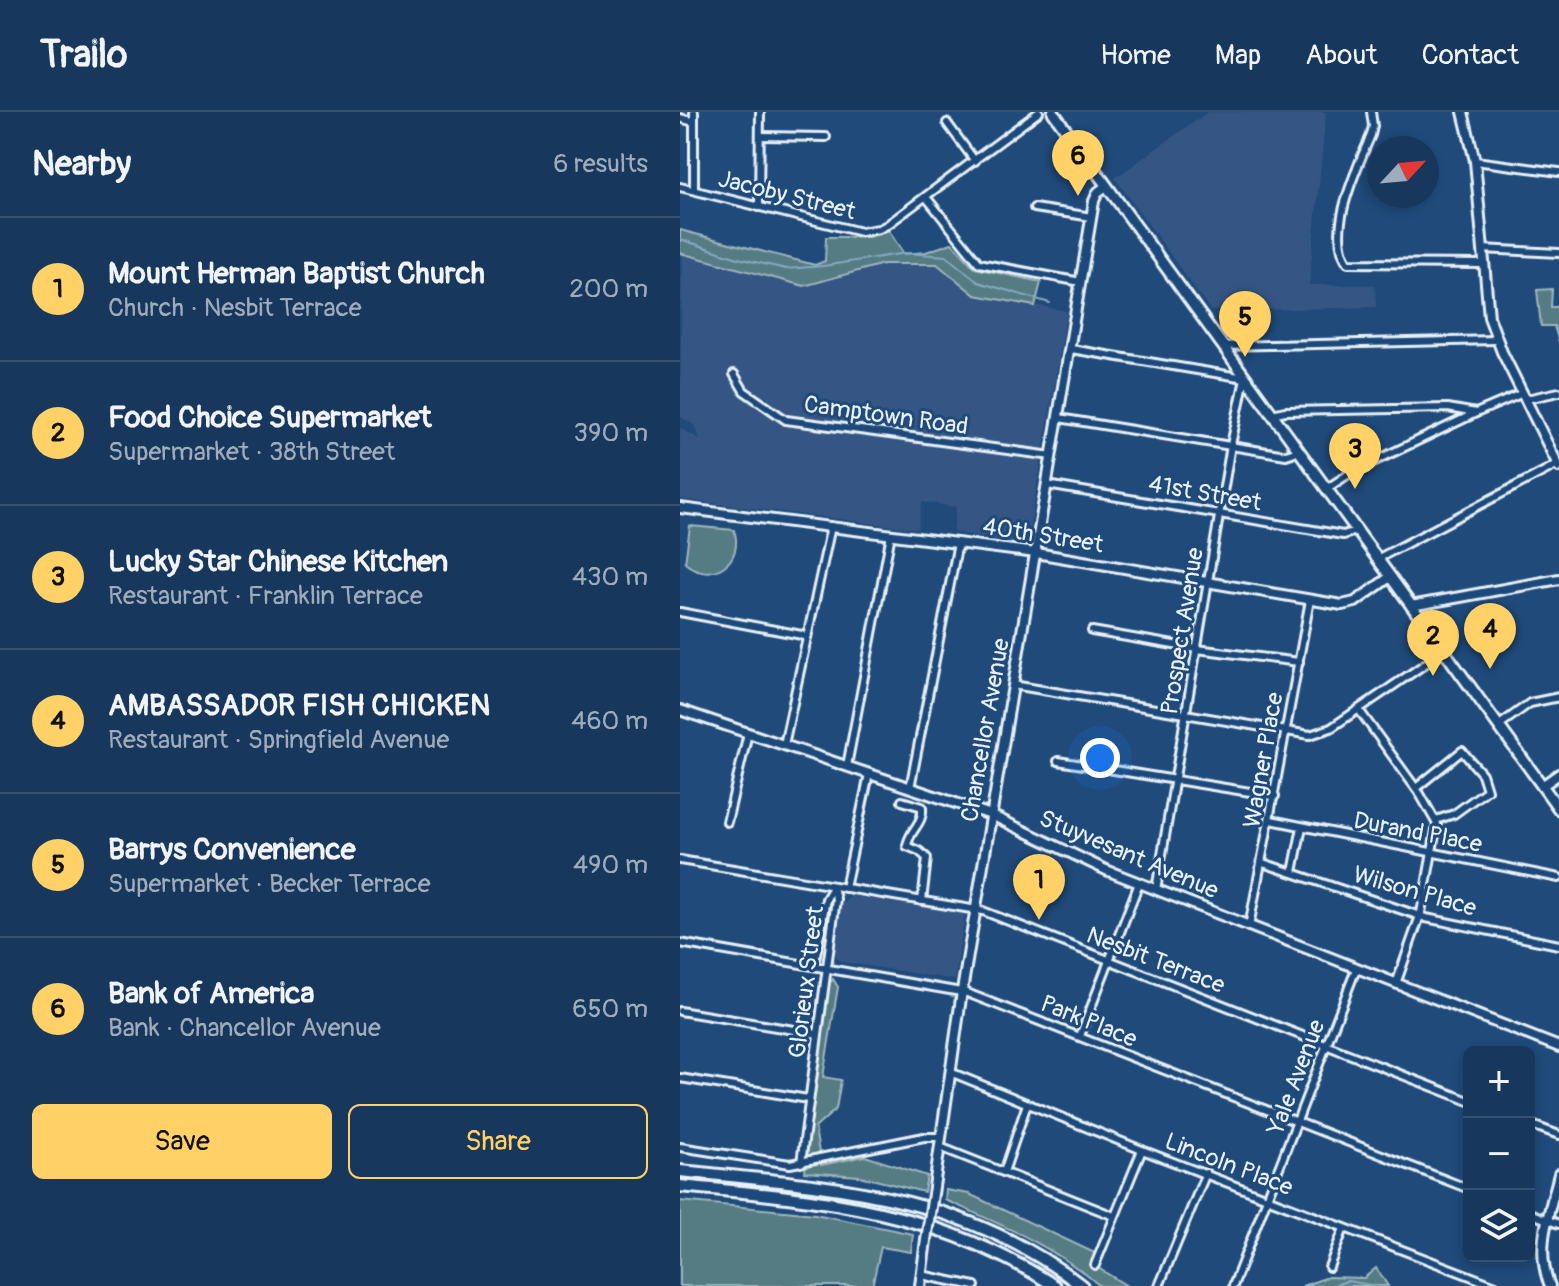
<!DOCTYPE html>
<meta charset="utf-8">
<style>
:root{--surface:#17385c;--page:#203f62;--text:#f1f3f6;--muted:#9eacbb;--line:#365272;--accent:#ffd166}
body{margin:0;font-family:Pangolin,sans-serif;background:var(--page);color:var(--text)}
.controls{position:absolute;right:24px;bottom:24px;display:grid;overflow:hidden;border-radius:12px;box-shadow:0 4px 12px #0003}
.controls button{width:72px;height:72px;display:grid;place-items:center;padding:0;border:0;border-bottom:2px solid var(--line);background:var(--surface);color:var(--text);font:40px sans-serif}
.compass{position:absolute;left:687px;top:24px;width:72px;height:72px;border-radius:50%;background:var(--surface);box-shadow:0 4px 12px #0003;rotate:64deg}
.you{position:absolute;left:420px;top:646px;width:28px;height:28px;margin:-20px;border:6px solid #fff;border-radius:50%;background:#1a73e8;box-shadow:0 0 0 12px #1a73e833}
.badge{display:grid;place-items:center;width:52px;height:52px;border-radius:50%;background:var(--accent);color:#111;font-size:26px;font-weight:700}
.pin{position:absolute;translate:-50% -66px;filter:drop-shadow(0 2px 4px #0008)}
.pin::after{content:'';position:absolute;top:42px;width:28px;height:24px;background:inherit;clip-path:polygon(0 0,100% 0,50% 100%)}
.list{margin:0;padding:0;list-style:none}
h2{display:flex;justify-content:space-between;align-items:center;height:104px;margin:0;padding:0 32px;font-size:34px}
h2 small{font-size:26px;font-weight:400;color:var(--muted)}
.list li{display:grid;grid-template-columns:52px 1fr auto;gap:24px;align-items:center;box-sizing:border-box;height:144px;padding:0 32px;border-top:2px solid var(--line)}
.list b{display:block;font-size:30px;white-space:nowrap}
.list p{margin:0;font-size:26px;white-space:nowrap;color:var(--muted)}
.list em{font-size:26px;font-style:normal;color:var(--muted)}
.actions{display:flex;gap:16px;padding:24px 32px}
.actions a{flex:1;padding:18px 0;border:2px solid var(--accent);border-radius:12px;text-align:center;font-size:28px;color:var(--accent)}
.actions .main{background:var(--accent);color:#111}
.icon{flex:none;width:44px;height:44px;fill:none;stroke:currentColor;stroke-width:2;stroke-linecap:round;stroke-linejoin:round}
.map{position:relative;flex:none;width:879px;height:1174px;overflow:hidden}
header{display:flex;align-items:center;gap:48px;box-sizing:border-box;height:112px;padding:0 40px;background:var(--surface);border-bottom:2px solid var(--line)}
header strong{font-size:38px}
nav{display:flex;gap:44px;margin-inline-start:auto;font-size:28px}
main{display:flex}
aside{flex:1;background:var(--surface)}
.map>svg:first-child{display:block}
.built{fill:#355785}
.green{fill:#557c82;stroke:#9eb6bd;stroke-width:2}
.lines{fill:none;stroke-linecap:round;stroke-linejoin:round}
.stream{stroke:#86aac4;stroke-width:2}
.street-casing{stroke:#e8f1f8;stroke-width:12}
.secondary-casing{stroke:#e8f1f8;stroke-width:14}
.primary-casing{stroke:#e8f1f8;stroke-width:15}
.highway-casing{stroke:#e8f1f8;stroke-width:16}
.street{stroke:#1f4a7a;stroke-width:6}
.secondary{stroke:#1f4a7a;stroke-width:8}
.primary{stroke:#1f4a7a;stroke-width:9}
.highway{stroke:#1f4a7a;stroke-width:10}
.secondary-bridge-casing{stroke:#e8f1f8;stroke-width:14;stroke-linecap:butt}
.secondary-bridge{stroke:#1f4a7a;stroke-width:8}
.labels{text-anchor:middle;stroke-width:6;stroke-linejoin:round;paint-order:stroke}
.street-label{font-size:24px;fill:#e8f1f8;stroke:#1f4a7a}
</style>
<header>
<strong>Trailo</strong>
<nav><a>Home</a><a>Map</a><a>About</a><a>Contact</a></nav>
</header>
<main>
<aside>
<h2>Nearby<small>6 results</small></h2>
<ul class="list">
<li><span class="badge">1</span><div><b>Mount Herman Baptist Church</b><p>Church · Nesbit Terrace</p></div><em>200 m</em></li>
<li><span class="badge">2</span><div><b>Food Choice Supermarket</b><p>Supermarket · 38th Street</p></div><em>390 m</em></li>
<li><span class="badge">3</span><div><b>Lucky Star Chinese Kitchen</b><p>Restaurant · Franklin Terrace</p></div><em>430 m</em></li>
<li><span class="badge">4</span><div><b>AMBASSADOR FISH CHICKEN</b><p>Restaurant · Springfield Avenue</p></div><em>460 m</em></li>
<li><span class="badge">5</span><div><b>Barrys Convenience</b><p>Supermarket · Becker Terrace</p></div><em>490 m</em></li>
<li><span class="badge">6</span><div><b>Bank of America</b><p>Bank · Chancellor Avenue</p></div><em>650 m</em></li>
</ul>
<div class="actions"><a class="main">Save</a><a>Share</a></div>
</aside>
<div class="map">
<svg width="879" height="1174" viewBox="0 0 879 1174">
<rect width="100%" height="100%" fill="#1f4a7a"/>
<filter id="ink" filterUnits="userSpaceOnUse"><feTurbulence type="fractalNoise" baseFrequency=".0125" numOctaves="2"/><feDisplacementMap in="SourceGraphic" scale="16" xChannelSelector="R" yChannelSelector="G"/><feConvolveMatrix kernelMatrix="1 2 1 2 8 2 1 2 1" color-interpolation-filters="sRGB"/></filter>
<g filter="url(#ink)">
<g class="built">
<polygon points="528,0 646,0 629,173 695,173 696,195 531,199 435,66"/>
<polygon points="2,140 124,174 203,152 257,152 295,183 387,199 347,432 273,420 276,395 242,390 238,417 0,387 0,316 20,327 15,314 0,304"/>
<polygon points="171,784 285,802 275,868 164,850 158,847 153,837 161,793"/>
</g>
<g class="green">
<polygon points="0,118 135,153 145,149 146,125 189,125 208,118 224,142 246,140 272,131 295,156 361,170 355,194 295,183 257,152 203,152 124,174 0,141"/>
<polygon points="872,177 871,195 877,195 879,191 879,230 874,214 861,214 857,178"/>
<path d="M10,414L54,418C65,450 31,473 5,451Z"/>
<polygon points="153,867 158,875 143,965 161,968 156,997 135,1016 141,1053 185,1044 247,1064 244,1080 179,1064 125,1060 148,873"/>
<path d="M266,1078L289,1082L419,1143L415,1154L447,1174H420C374,1134 320,1112 265,1088Z"/>
<polygon points="0,1089 135,1102 233,1122 231,1140 201,1135 192,1174 0,1174"/>
<polygon points="696,1156 708,1174 622,1174 648,1165 684,1166"/>
</g>
<g class="lines">
<g class="stream">
<polyline points="0,127 58,146 106,157 143,154 226,141 266,144 298,170 370,191"/>
<polyline points="651,1174 667,1169 696,1174"/>
</g>
<g class="street-casing">
<g id="street">
<path d="M691,0L693,14L691,23C678,54 645,120 668,151L803,152"/>
<polyline points="0,6 14,10"/>
<polyline points="267,11 295,49"/>
<polyline points="80,24 146,25"/>
<polyline points="795,49 879,60"/>
<polyline points="0,75 181,120 199,117 207,113 359,0"/>
<polyline points="14,78 14,0"/>
<polyline points="246,85 299,151 401,170"/>
<polyline points="79,95 80,0"/>
<polyline points="354,96 412,105"/>
<polyline points="802,137 879,141"/>
<polyline points="542,234 816,228"/>
<polyline points="391,237 565,266 551,333 476,778"/>
<polyline points="54,262 64,279 106,308 372,344"/>
<polyline points="846,287 879,280"/>
<polyline points="592,302 605,299 768,296 796,301"/>
<polyline points="379,306 606,343 618,339"/>
<polyline points="367,373 663,423 676,419"/>
<polyline points="646,377 672,360 796,301 843,281"/>
<polyline points="697,447 878,352"/>
<polyline points="0,500 127,524"/>
<polyline points="412,519 517,537 619,550"/>
<polyline points="333,573 630,623 651,616 764,539"/>
<polyline points="679,598 740,682 757,712 741,801 716,872"/>
<polyline points="818,614 850,591 879,585"/>
<polyline points="104,633 151,414"/>
<polyline points="378,649 595,684"/>
<polyline points="167,654 211,422"/>
<polyline points="230,676 278,431"/>
<polyline points="736,676 782,639 802,662 807,678 774,702 756,708"/>
<path d="M222,689L242,695C244,712 229,718 227,734L239,739L247,746L242,789"/>
<polyline points="591,708 879,766"/>
<polyline points="47,710 68,621"/>
<polyline points="0,748 303,799 789,989"/>
<polyline points="583,751 746,806 879,833"/>
<polyline points="613,760 622,715"/>
<polyline points="165,776 189,662"/>
<polyline points="569,815 630,488"/>
<polyline points="0,831 287,881 789,1077"/>
<polyline points="134,854 146,787 153,775"/>
<polyline points="0,899 138,922"/>
<polyline points="400,924 459,771"/>
<polyline points="270,960 462,1038 816,1174"/>
<polyline points="0,966 128,987"/>
<polyline points="849,1012 879,1023"/>
<polyline points="0,1035 110,1052 244,1025 261,1025"/>
<polyline points="260,1035 434,1104"/>
<polyline points="121,1051 156,787 153,775"/>
<polyline points="324,1060 347,992"/>
<polyline points="849,1101 879,1112"/>
<polyline points="415,1153 462,1038"/>
<polyline points="649,1155 664,1116"/>
<polyline points="241,1163 295,1174"/>
<polyline points="479,1174 526,1061"/>
<polyline points="553,1174 676,857"/>
</g>
</g>
<g class="secondary-casing">
<g id="secondary">
<polyline points="783,0 795,49 809,205 822,240 879,355"/>
<polyline points="0,396 356,441 662,493 675,490 710,465"/>
<polyline points="731,494 879,467"/>
<polyline points="0,598 311,703 426,758 879,935"/>
<polyline points="862,674 879,662"/>
<polyline points="253,1082 282,879 414,89 418,80 426,74"/>
<polyline points="240,1174 246,1128"/>
<path d="M870,1174C854,1137 870,1099 879,1062"/>
</g>
</g>
<g class="primary-casing">
<polyline id="primary" points="373,0 879,697"/>
</g>
<g class="highway-casing">
<g id="highway">
<path d="M0,1059C147,1074 279,1079 402,1174"/>
<path d="M0,1074C139,1087 254,1096 375,1174"/>
</g>
</g>
<use href="#street" class="street"/>
<use href="#secondary" class="secondary"/>
<use href="#primary" class="primary"/>
<use href="#highway" class="highway"/>
<g class="secondary-bridge-casing">
<polyline id="secondary-bridge" points="246,1128 253,1082"/>
</g>
<use href="#secondary-bridge" class="secondary-bridge"/>
</g>
</g>
<g class="labels">
<g class="street-label">
<text transform="translate(107 83) rotate(14)" y="8">Jacoby Street</text>
<text transform="translate(206 303) rotate(8)" y="8">Camptown Road</text>
<text transform="translate(525 381) rotate(10)" y="8">41st Street</text>
<text transform="translate(363 423) rotate(9)" y="8">40th Street</text>
<text transform="translate(502 519) rotate(-81)" y="8">Prospect Avenue</text>
<text transform="translate(305 618) rotate(-80)" y="8">Chancellor Avenue</text>
<text transform="translate(583 648) rotate(-80)" y="8">Wagner Place</text>
<text transform="translate(738 720) rotate(11)" y="8">Durand Place</text>
<text transform="translate(449 742) rotate(23)" y="8">Stuyvesant Avenue</text>
<text transform="translate(735 779) rotate(16)" y="8">Wilson Place</text>
<text transform="translate(476 848) rotate(21)" y="8">Nesbit Terrace</text>
<text transform="translate(126 870) rotate(-83)" y="8">Glorieux Street</text>
<text transform="translate(409 909) rotate(22)" y="8">Park Place</text>
<text transform="translate(616 965) rotate(-69)" y="8">Yale Avenue</text>
<text transform="translate(549 1052) rotate(21)" y="8">Lincoln Place</text>
</g>
</g>
</svg>
<div class="controls">
<button>+</button>
<button>−</button>
<button><svg class="icon" aria-label="layers" viewBox="0 0 24 24"><path d="M12 4l9 5-9 5-9-5zM3 14l9 5 9-5"/></svg></button>
</div>
<svg class="compass" viewBox="-18 -18 36 36"><path d="M0-13l5 13h-10z" fill="#e53935"/><path d="M0 13l5-13h-10z" fill="#9eacbb"/></svg>
<div class="you"></div>
<div class="pin badge" style="left:359px;top:808px">1</div>
<div class="pin badge" style="left:753px;top:564px">2</div>
<div class="pin badge" style="left:675px;top:377px">3</div>
<div class="pin badge" style="left:810px;top:557px">4</div>
<div class="pin badge" style="left:565px;top:245px">5</div>
<div class="pin badge" style="left:398px;top:84px">6</div>
</div>
</main>
